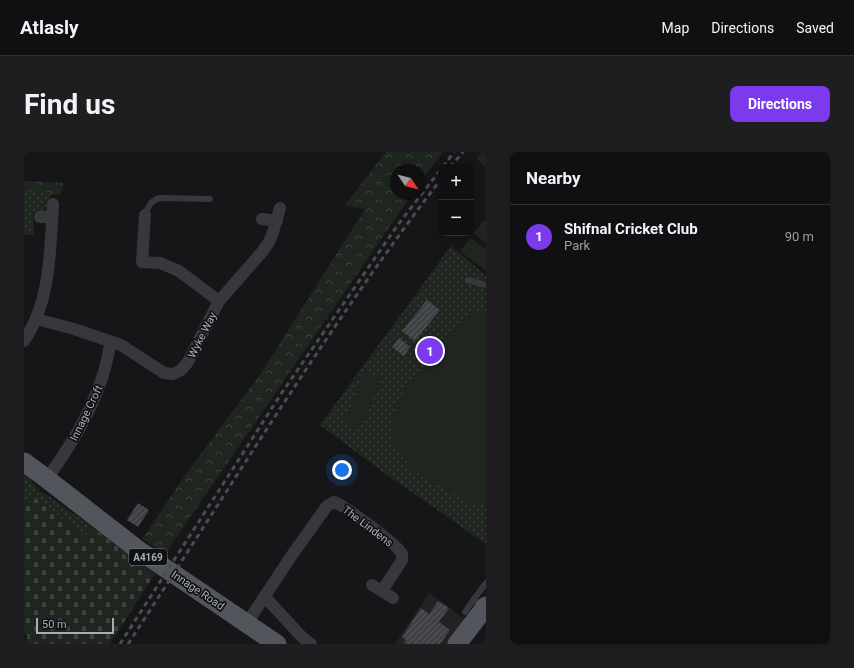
<!DOCTYPE html>
<meta charset="utf-8">
<style>
:root{--surface:#101012;--page:#1e1e20;--text:#f1f3f6;--muted:#9c9d9f;--line:#303032;--accent:#7c3aed}
body{margin:0;font-family:Roboto,sans-serif;background:var(--page);color:var(--text)}
.controls{position:absolute;right:12px;top:12px;display:grid;overflow:hidden;border-radius:8px;box-shadow:0 2px 10px #0003}
.controls button{width:36px;height:36px;display:grid;place-items:center;padding:0;border:0;border-bottom:1px solid var(--line);background:var(--surface);color:var(--text);font:20px sans-serif}
.compass{position:absolute;left:366px;top:12px;width:36px;height:36px;border-radius:50%;background:var(--surface);box-shadow:0 2px 10px #0003;rotate:125deg}
.scale{position:absolute;left:12px;bottom:10px;width:78px;box-sizing:border-box;padding-left:4px;border:2px solid #a8adb8;border-top:0;font-size:11px;line-height:14px;white-space:nowrap;color:#a8adb8;-webkit-text-stroke:3px #111113;paint-order:stroke}
.you{position:absolute;left:318px;top:318px;width:14px;height:14px;margin:-10px;border:3px solid #fff;border-radius:50%;background:#1a73e8;box-shadow:0 0 0 6px #1a73e833}
.badge{display:grid;place-items:center;width:26px;height:26px;border-radius:50%;background:var(--accent);color:#fff;font-size:13px;font-weight:700}
.pin{position:absolute;translate:-50% -50%;border:2px solid #fff;box-shadow:0 1px 4px #0006}
.list{margin:0;padding:0;list-style:none}
h2{display:flex;justify-content:space-between;align-items:center;height:52px;margin:0;padding:0 16px;font-size:17px}
h2 small{font-size:13px;font-weight:400;color:var(--muted)}
.list li{display:grid;grid-template-columns:26px 1fr auto;gap:12px;align-items:center;box-sizing:border-box;height:64px;padding:0 16px;border-top:1px solid var(--line)}
.list b{display:block;font-size:15px;white-space:nowrap}
.list p{margin:0;font-size:13px;white-space:nowrap;color:var(--muted)}
.list em{font-size:13px;font-style:normal;color:var(--muted)}
.map{position:relative;flex:none;width:462px;height:492px;overflow:hidden;border-radius:8px}
header{display:flex;align-items:center;gap:24px;box-sizing:border-box;height:56px;padding:0 20px;background:var(--surface);border-bottom:1px solid var(--line)}
header strong{font-size:19px}
nav{display:flex;gap:22px;margin-inline-start:auto;font-size:14px}
.intro{display:flex;align-items:center;justify-content:space-between;box-sizing:border-box;height:96px;padding:0 24px}
h1{margin:0;font-size:28px}
.button{padding:10px 18px;border-radius:8px;background:var(--accent);color:#fff;font-size:14px;font-weight:700}
main{display:flex;gap:24px;padding:0 24px}
aside{flex:1;background:var(--surface);border-radius:8px;box-shadow:0 2px 10px #0003}
.map>svg:first-child{display:block}
.built{fill:#222225}
.green{fill:url(#green-dots)}
.forest{fill:url(#forest-crowns)}
.cemetery{fill:url(#cemetery-stones)}
.pitch{fill:#1e261f}
.building{fill:url(#building-hatch)}
.lines{fill:none;stroke-linecap:round;stroke-linejoin:round}
.lane{stroke:#37383d;stroke-width:6}
.street{stroke:#37383d;stroke-width:12}
.primary{stroke:#53555c;stroke-width:19}
.rail{stroke:#4a4c52;stroke-width:3;stroke-dasharray:5 4;stroke-linecap:butt}
.labels{text-anchor:middle;stroke-width:3.5;stroke-linejoin:round;paint-order:stroke}
.shield{fill:#111113;stroke:#7b7e86;stroke-width:1}
.shield-label{font-size:10px;font-weight:bold;fill:#a8adb8}
.street-label{font-size:11px;fill:#a8adb8;stroke:#111113}
</style>
<header>
<strong>Atlasly</strong>
<nav><a>Map</a><a>Directions</a><a>Saved</a></nav>
</header>
<div class="intro"><h1>Find us</h1><a class="button">Directions</a></div>
<main>
<div class="map">
<svg width="462" height="492" viewBox="0 0 462 492">
<defs>
<pattern id="green-dots" width="8" height="8" patternUnits="userSpaceOnUse"><rect width="8" height="8" fill="#1e261f"/><path d="M2 2h.1M6 6h.1" fill="none" stroke="#3c433d" stroke-width="1.8" stroke-linecap="round"/></pattern>
<pattern id="forest-crowns" width="20" height="18" patternUnits="userSpaceOnUse"><rect width="20" height="18" fill="#1e261f"/><path d="M2 6a3 3 0 1 1 6 0M12 15a3 3 0 1 1 6 0" fill="none" stroke="#3c433d"/></pattern>
<pattern id="cemetery-stones" width="16" height="16" patternUnits="userSpaceOnUse"><rect width="16" height="16" fill="#1e261f"/><path d="M2 7V4a2 2 0 0 1 4 0v3zM10 15v-3a2 2 0 0 1 4 0v3z" fill="#3c433d"/></pattern>
<pattern id="building-hatch" width="6" height="6" patternUnits="userSpaceOnUse"><rect width="6" height="6" fill="#404145"/><path d="M-1 1l2-2M0 6l6-6M5 7l2-2" fill="none" stroke="#595a5e"/></pattern>
</defs>
<rect width="100%" height="100%" fill="#161618"/>
<polygon class="built" points="405,441 442,468 423,492 371,492"/>
<g class="green">
<path d="M0,39L27,42C24,53 21,61 9,63L10,83L0,82Z"/>
<polygon points="427,94 462,124 462,392 359,320 296,273"/>
<polygon points="0,320 18,341 25,344 68,375 61,384 11,345 0,355"/>
</g>
<g class="forest">
<polygon points="362,0 419,0 407,15 396,31 396,18 372,18 372,42 388,42 141,402 118,387 162,322 237,221 341,57 321,53"/>
<polygon points="458,0 462,0 462,16 453,7"/>
<polygon points="0,29 40,31 36,43 0,39"/>
</g>
<polygon class="cemetery" points="11,345 61,384 68,375 131,422 86,492 0,492 4,484 0,481 0,355"/>
<g class="pitch">
<polygon points="460,68 462,70 462,91 450,81"/>
<polygon points="447,86 462,98 462,119 436,99"/>
<polygon points="462,160 462,350 449,352 392,321 372,298 365,273 382,235 412,200 448,162"/>
<polygon points="341,219 358,226 336,278 320,271"/>
</g>
<g class="building">
<polygon points="403,148 416,158 391,189 378,179"/>
<polygon points="375,186 386,195 380,204 368,195"/>
<polygon points="114,351 125,358 114,375 103,368"/>
<polygon points="414,449 425,456 415,470 426,478 416,492 382,492 380,491 382,488 378,485 397,456 405,462"/>
</g>
<g class="lines">
<g class="lane">
<path d="M121,63C124,55 127,48 136,46L186,47"/>
<polyline points="444,128 462,133"/>
<polyline points="460,455 450,447 462,431"/>
<polyline points="441,460 450,447"/>
</g>
<g class="street">
<polyline points="121,63 118,110 136,111 155,119 195,149"/>
<polyline points="16,65 28,65"/>
<polyline points="238,67 253,69"/>
<polyline points="12,167 50,177 97,193 140,221 149,222 157,218 164,210 195,149 238,100 245,90 249,80 256,56"/>
<path d="M0,189C27,149 26,98 29,52"/>
<path d="M23,327C46,294 65,265 78,226C82,215 84,202 87,190"/>
<polyline points="348,433 369,446"/>
<polyline points="241,445 278,485 287,492"/>
<path d="M223,471L268,403L303,354L310,350C321,354 373,392 378,402C378,403 378,407 378,408L358,439"/>
</g>
<g class="primary">
<polyline points="0,310 23,327 113,397 253,492"/>
<polyline points="433,492 462,454"/>
</g>
<g class="rail">
<polyline points="419,15 430,0"/>
<polyline points="426,15 439,0"/>
<polyline points="96,492 257,242 373,74 417,17"/>
<path d="M104,492C206,336 303,176 417,27"/>
</g>
</g>
<g class="labels">
<rect class="shield" x="105" y="397" width="38" height="16" rx="3"/>
<g class="shield-label">
<text x="124" y="409">A4169</text>
</g>
<g class="street-label">
<text transform="translate(178 183) rotate(-63)" y="4">Wyke Way</text>
<text transform="translate(62 261) rotate(-64)" y="4">Innage Croft</text>
<text transform="translate(344 374) rotate(37)" y="4">The Lindens</text>
<text transform="translate(174 438) rotate(34)" y="4">Innage Road</text>
</g>
</g>
</svg>
<div class="controls">
<button>+</button>
<button>−</button>
</div>
<svg class="compass" viewBox="-18 -18 36 36"><path d="M0-13l5 13h-10z" fill="#e53935"/><path d="M0 13l5-13h-10z" fill="#9c9d9f"/></svg>
<div class="scale">50 m</div>
<div class="you"></div>
<div class="pin badge" style="left:406px;top:199px">1</div>
</div>
<aside>
<h2>Nearby<small></small></h2>
<ul class="list">
<li><span class="badge">1</span><div><b>Shifnal Cricket Club</b><p>Park</p></div><em>90 m</em></li>
</ul>
</aside>
</main>
